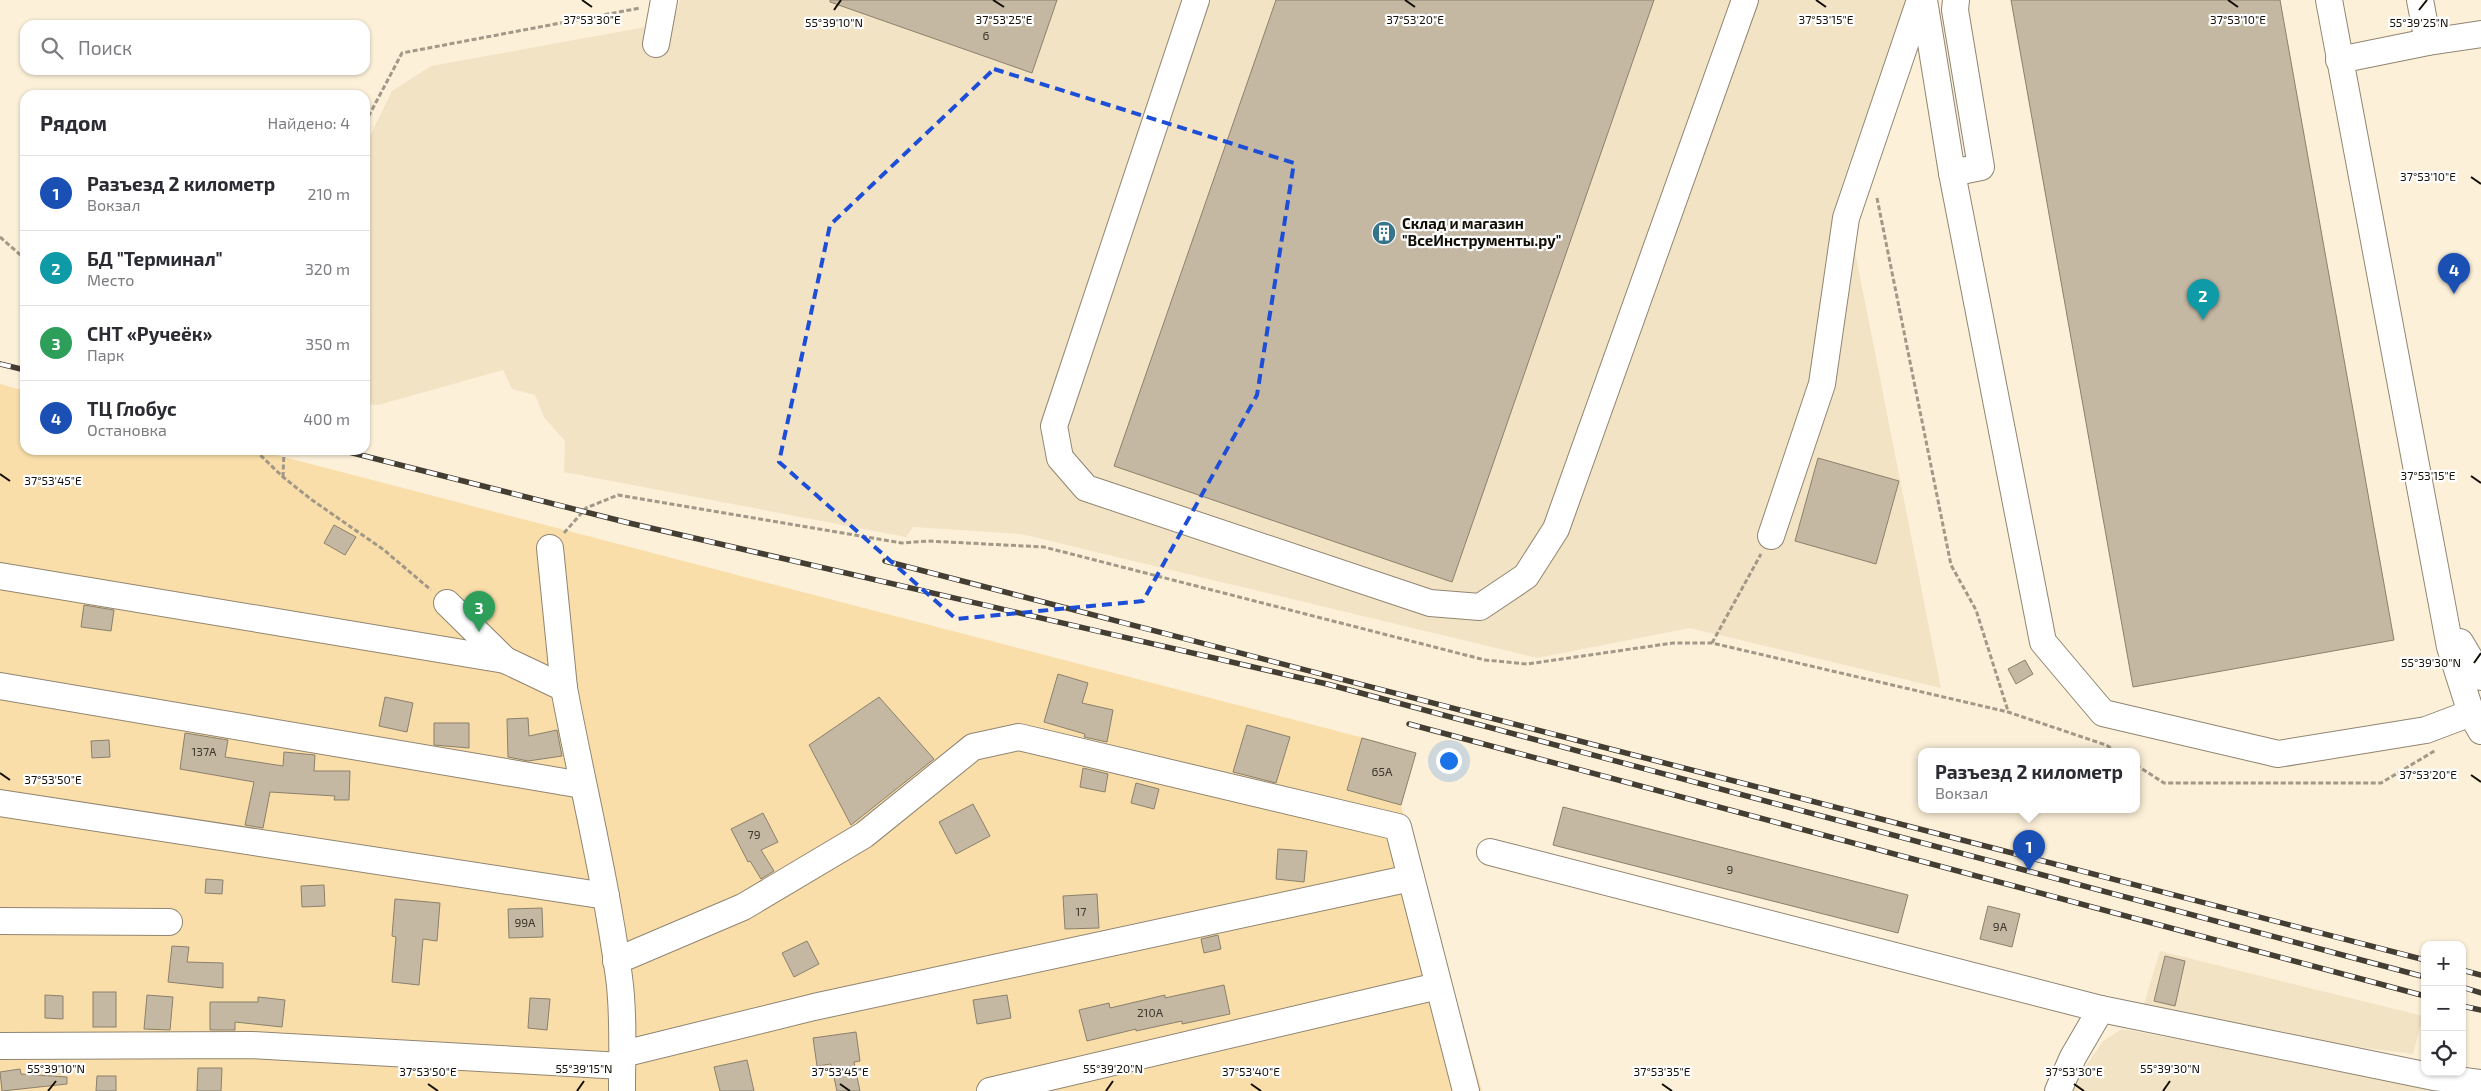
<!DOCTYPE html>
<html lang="ru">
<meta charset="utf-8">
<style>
:root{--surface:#fff;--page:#f2f2f3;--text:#2b2b33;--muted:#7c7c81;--line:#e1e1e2;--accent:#0b8043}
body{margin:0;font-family:"Exo 2",sans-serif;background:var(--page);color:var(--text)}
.controls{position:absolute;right:15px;bottom:15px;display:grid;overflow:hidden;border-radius:10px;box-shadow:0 1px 4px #0004}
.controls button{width:45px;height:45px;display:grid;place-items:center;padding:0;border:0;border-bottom:1px solid var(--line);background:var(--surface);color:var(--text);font:25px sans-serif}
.you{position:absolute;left:1448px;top:760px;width:18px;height:18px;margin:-12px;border:4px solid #fff;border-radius:50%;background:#1a73e8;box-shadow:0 0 0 8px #1a73e833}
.badge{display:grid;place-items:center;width:32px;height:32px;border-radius:50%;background:var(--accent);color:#fff;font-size:16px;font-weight:700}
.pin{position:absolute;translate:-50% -41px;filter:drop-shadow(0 1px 2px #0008)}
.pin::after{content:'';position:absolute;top:26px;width:18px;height:15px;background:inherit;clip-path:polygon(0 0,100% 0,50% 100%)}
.popup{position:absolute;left:1918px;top:748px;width:222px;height:65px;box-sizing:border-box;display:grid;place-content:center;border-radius:10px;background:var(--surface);filter:drop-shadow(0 1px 4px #0005);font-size:16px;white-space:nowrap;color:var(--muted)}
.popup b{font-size:19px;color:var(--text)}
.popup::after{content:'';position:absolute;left:50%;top:100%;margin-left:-10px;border:10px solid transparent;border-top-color:var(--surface)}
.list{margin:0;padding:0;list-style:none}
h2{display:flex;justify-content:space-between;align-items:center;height:65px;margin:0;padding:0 20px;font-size:21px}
h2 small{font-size:16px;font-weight:400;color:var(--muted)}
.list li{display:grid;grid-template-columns:32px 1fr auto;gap:15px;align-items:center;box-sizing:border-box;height:75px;padding:0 20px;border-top:1px solid var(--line)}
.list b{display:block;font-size:19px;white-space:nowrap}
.list p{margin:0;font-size:16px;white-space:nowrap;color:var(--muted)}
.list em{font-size:16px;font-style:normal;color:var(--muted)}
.icon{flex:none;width:28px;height:28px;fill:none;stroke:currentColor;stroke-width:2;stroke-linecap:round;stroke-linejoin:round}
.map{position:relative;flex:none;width:2481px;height:1091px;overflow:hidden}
.search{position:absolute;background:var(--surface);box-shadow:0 1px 4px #0004;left:20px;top:20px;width:350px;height:55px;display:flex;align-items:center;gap:12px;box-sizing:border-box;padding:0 18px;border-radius:15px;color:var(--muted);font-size:19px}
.panel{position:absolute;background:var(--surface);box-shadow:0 1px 4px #0004;left:20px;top:90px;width:350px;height:365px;border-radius:15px}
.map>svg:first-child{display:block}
.built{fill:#f3e3c5}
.green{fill:#f9deaa}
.building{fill:#c4b8a3;stroke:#8b806b}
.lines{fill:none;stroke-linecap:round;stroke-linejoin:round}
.minor-casing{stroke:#918571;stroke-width:28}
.path{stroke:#a19887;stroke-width:3;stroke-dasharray:5 2.5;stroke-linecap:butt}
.minor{stroke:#fff;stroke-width:26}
.rail-casing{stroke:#433d32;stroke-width:5.5}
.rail{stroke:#fefefe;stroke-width:4;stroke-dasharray:11;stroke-linecap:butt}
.marked{fill:none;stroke:#1d4ed8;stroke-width:4;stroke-dasharray:10 6;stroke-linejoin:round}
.ticks{fill:none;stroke:#120e06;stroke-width:2}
.labels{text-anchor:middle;stroke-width:4.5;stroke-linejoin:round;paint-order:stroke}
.number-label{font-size:12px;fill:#3e382d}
.poi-label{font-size:15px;font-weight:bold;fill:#120e06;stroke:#fefefe;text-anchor:start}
.ticks-label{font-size:12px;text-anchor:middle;fill:#120e06;stroke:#fefefe;stroke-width:4.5;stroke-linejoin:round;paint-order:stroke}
</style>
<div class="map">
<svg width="2481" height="1091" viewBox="0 0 2481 1091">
<rect width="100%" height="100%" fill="#fcf0d9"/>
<g class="built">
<polygon points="680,0 1906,0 1842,185 1941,688 1690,628 1537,658 1021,534 913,527 906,537 564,472 565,441 544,417 535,395 512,389 503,370 378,405 365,404 365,146 392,91 431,66 646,27 665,42"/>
<polygon points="2160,951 2423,1016 2413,1054 2310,1041 2231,1026 2144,1004"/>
<polygon points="2122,1029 2453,1091 2073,1091 2079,1076 2103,1041"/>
</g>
<polygon class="green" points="0,384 25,391 25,450 257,450 1383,743 1482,1091 0,1091"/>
<g class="building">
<polygon points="830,0 1057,0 1032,73 830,2"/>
<polygon points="1276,0 1654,0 1452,582 1114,466"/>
<polygon points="2011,0 2280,0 2394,640 2133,687"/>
<polygon points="1818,458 1899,481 1876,564 1795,541"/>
<polygon points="334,525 356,537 345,555 324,543"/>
<polygon points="84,605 114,610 111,631 81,627"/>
<polygon points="2025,660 2033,674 2016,684 2008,669"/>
<polygon points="1058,674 1088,683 1082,703 1113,710 1107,742 1084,737 1085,734 1044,722"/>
<polygon points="385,697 413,703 407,732 379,726"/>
<polygon points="879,697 934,759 851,825 809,745"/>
<polygon points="528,718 529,736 557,730 562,756 528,761 508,757 507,719"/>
<polygon points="434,723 469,723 469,748 434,745"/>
<polygon points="1247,725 1290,737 1276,783 1233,772"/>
<polygon points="185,733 228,740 225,757 283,766 284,752 315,755 314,771 350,771 349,800 334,800 335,796 270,792 263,828 245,825 254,782 180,769"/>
<polygon points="1362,738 1416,753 1401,805 1347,790"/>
<polygon points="109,740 110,757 92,758 91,741"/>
<polygon points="1083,768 1108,774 1105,792 1080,787"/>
<polygon points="1136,783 1159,789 1154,809 1131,803"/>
<polygon points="973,804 990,836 956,854 939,822"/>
<polygon points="1563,807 1908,895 1898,933 1553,845"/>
<polygon points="763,813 778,842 761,850 774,871 761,879 750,861 748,862 731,829"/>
<polygon points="1278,849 1307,851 1304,882 1276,879"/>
<polygon points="206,879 223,880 222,894 205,893"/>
<polygon points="324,885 325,906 302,907 301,886"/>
<polygon points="1097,894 1099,928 1065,929 1063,896"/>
<polygon points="395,899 440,903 437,941 423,939 419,985 392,982 396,937 392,936"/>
<polygon points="1988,906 2020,914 2012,947 1980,939"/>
<polygon points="542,908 543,937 509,938 508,909"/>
<polygon points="1218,935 1221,949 1204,953 1201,939"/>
<polygon points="807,941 819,964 794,977 782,953"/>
<polygon points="172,946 189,947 187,962 223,963 223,988 168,982"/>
<polygon points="2165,956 2185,961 2175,1006 2154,1001"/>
<polygon points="1224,985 1230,1014 1182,1024 1182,1021 1136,1031 1136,1029 1087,1041 1079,1010 1109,1003 1110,1008 1165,995 1165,998"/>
<rect x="93" y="992" width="23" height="35"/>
<polygon points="45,995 63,996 63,1019 45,1018"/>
<polygon points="147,995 173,997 170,1030 144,1029"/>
<polygon points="1007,995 1011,1018 977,1024 973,1000"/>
<polygon points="258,997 285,1000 282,1027 235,1022 235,1030 210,1030 210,1002 258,1002"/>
<polygon points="530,998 550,999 547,1030 528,1028"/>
<polygon points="856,1032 860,1061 854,1062 860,1091 837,1091 831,1064 817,1066 813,1038"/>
<polygon points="747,1060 754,1091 720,1091 714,1067"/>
<polygon points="198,1068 222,1068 221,1091 197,1091"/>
<polygon points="20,1069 21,1074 67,1077 67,1084 2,1091 0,1072"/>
<polygon points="97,1076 116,1076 116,1091 96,1091"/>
</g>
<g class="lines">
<g class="minor-casing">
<g id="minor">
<polyline points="1196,0 1054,426 1060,458 1086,488 1430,603 1480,607 1526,576 1556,529 1745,0"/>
<polyline points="1924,0 1952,173 1981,167 1955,10 1956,0"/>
<polyline points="2329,0 2450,647 2471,713 2481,731"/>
<polyline points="2420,0 2428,42"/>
<polyline points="656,44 664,0"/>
<polyline points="2339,60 2428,42 2481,34"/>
<polyline points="1952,173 2043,642 2103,713 2278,754 2426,730 2471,713"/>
<polyline points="1771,536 1822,384 1846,218 1920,0"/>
<polyline points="550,548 564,688"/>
<polyline points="0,576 505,660"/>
<path d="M447,603L505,660L564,688C582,784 606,880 619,977C624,1014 622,1053 622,1091"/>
<polyline points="2460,642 2481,677"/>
<polyline points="0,686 582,785"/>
<polyline points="0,803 606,896"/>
<polyline points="1490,852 2101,1009 2434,1077 2481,1083"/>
<polyline points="0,921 169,922"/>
<polyline points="616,961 743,907 864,835 973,747 1019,737 1398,827 1466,1091"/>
<polyline points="0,1046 252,1045 622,1066"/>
<polyline points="623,1054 814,1007 1411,878"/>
<polyline points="990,1091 1438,986"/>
<polyline points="2058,1091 2073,1057 2101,1009"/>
</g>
</g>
<g class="path">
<polyline points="365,123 402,53 640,8"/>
<polyline points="1877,198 1951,565 1976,610 2008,711"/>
<polyline points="0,237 25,259"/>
<polyline points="255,450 283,477 312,500 384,550 431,590"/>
<polyline points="283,477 284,450"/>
<polyline points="564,533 586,508 618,495 902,543 928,541 1044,547 1485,660 1527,664 1673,643 1712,643 2008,712 2106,745 2117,752"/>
<polyline points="1712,643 1761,554"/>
<polyline points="2136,765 2164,783 2381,783 2436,750"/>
</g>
<use href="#minor" class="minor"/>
<g class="rail-casing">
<g id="rail">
<polyline points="0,364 25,370"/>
<polyline points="341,450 629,523 1327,684 2425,977"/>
<polyline points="885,561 2425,960"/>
<polyline points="1409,724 2425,996"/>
<polyline points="2462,970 2481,975"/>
<polyline points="2462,987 2481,993"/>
<polyline points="2462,1006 2481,1010"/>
</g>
</g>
<use href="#rail" class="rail"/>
</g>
<path class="marked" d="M994,69L1294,163L1257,395L1143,601L956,619L779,462L830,225Z"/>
<path class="ticks" d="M582,0L592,7M993,0L1004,7M1405,0L1415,7M1816,0L1826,7M2228,0L2238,7M834,10L841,0M2419,10L2427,0M2471,177L2481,184M0,474L10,481M2471,476L2481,483M2474,663L2481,653M0,773L10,780M2471,775L2481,782M428,1084L438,1091M840,1084L850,1091M1251,1084L1261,1091M1662,1084L1672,1091M2074,1084L2084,1091M48,1091L56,1081M577,1091L584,1081M1106,1091L1113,1081M2163,1091L2170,1081"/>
<defs>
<g id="building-disc" transform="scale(1.25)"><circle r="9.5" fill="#36748a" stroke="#fefefe"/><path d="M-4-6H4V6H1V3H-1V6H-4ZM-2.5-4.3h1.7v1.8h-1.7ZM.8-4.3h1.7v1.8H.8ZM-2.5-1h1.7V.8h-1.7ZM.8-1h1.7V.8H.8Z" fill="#fff"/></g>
</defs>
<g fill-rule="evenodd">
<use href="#building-disc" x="1384" y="233"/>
</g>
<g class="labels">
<g class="number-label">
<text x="986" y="40">6</text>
<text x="204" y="756">137А</text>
<text x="1382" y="776">65А</text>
<text x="754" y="839">79</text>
<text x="1730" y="874">9</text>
<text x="1081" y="916">17</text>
<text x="525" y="927">99А</text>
<text x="2000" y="931">9А</text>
<text x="1150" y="1017">210А</text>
</g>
<g class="poi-label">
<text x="1402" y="229">Склад и магазин<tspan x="1402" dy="17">"ВсеИнструменты.ру"</tspan></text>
</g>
</g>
<g class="ticks-label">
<text x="592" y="24">37°53'30"E</text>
<text x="1004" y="24">37°53'25"E</text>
<text x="1415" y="24">37°53'20"E</text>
<text x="1826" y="24">37°53'15"E</text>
<text x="2238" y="24">37°53'10"E</text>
<text x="2419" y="27">55°39'25"N</text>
<text x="834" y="27">55°39'10"N</text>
<text x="2428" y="181">37°53'10"E</text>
<text x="2428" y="480">37°53'15"E</text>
<text x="53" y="485">37°53'45"E</text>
<text x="2431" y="667">55°39'30"N</text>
<text x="2428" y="779">37°53'20"E</text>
<text x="53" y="784">37°53'50"E</text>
<text x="56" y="1073">55°39'10"N</text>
<text x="584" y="1073">55°39'15"N</text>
<text x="1113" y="1073">55°39'20"N</text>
<text x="2170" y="1073">55°39'30"N</text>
<text x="428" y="1076">37°53'50"E</text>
<text x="840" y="1076">37°53'45"E</text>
<text x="1251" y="1076">37°53'40"E</text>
<text x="1662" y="1076">37°53'35"E</text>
<text x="2074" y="1076">37°53'30"E</text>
</g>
</svg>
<div class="controls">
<button>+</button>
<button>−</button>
<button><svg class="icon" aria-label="locate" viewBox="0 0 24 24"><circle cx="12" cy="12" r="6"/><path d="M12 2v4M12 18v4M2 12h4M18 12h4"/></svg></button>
</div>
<div class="you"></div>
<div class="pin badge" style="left:2029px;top:871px;background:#1a4fb4">1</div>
<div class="popup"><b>Разъезд 2 километр</b>Вокзал</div>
<div class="pin badge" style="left:2203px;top:320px;background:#0f9aa8">2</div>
<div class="pin badge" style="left:479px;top:632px;background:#2e9e5b">3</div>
<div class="pin badge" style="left:2454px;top:294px;background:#1a4fb4">4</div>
<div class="search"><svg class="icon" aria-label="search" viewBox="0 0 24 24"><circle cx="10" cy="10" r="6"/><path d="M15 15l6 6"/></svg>Поиск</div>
<section class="panel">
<h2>Рядом<small>Найдено: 4</small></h2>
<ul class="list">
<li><span class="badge" style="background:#1a4fb4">1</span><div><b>Разъезд 2 километр</b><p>Вокзал</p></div><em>210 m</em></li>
<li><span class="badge" style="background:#0f9aa8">2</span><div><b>БД &quot;Терминал&quot;</b><p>Место</p></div><em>320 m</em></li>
<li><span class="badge" style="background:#2e9e5b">3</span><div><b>СНТ «Ручеёк»</b><p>Парк</p></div><em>350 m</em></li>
<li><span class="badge" style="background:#1a4fb4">4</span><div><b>ТЦ Глобус</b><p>Остановка</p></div><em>400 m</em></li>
</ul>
</section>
</div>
